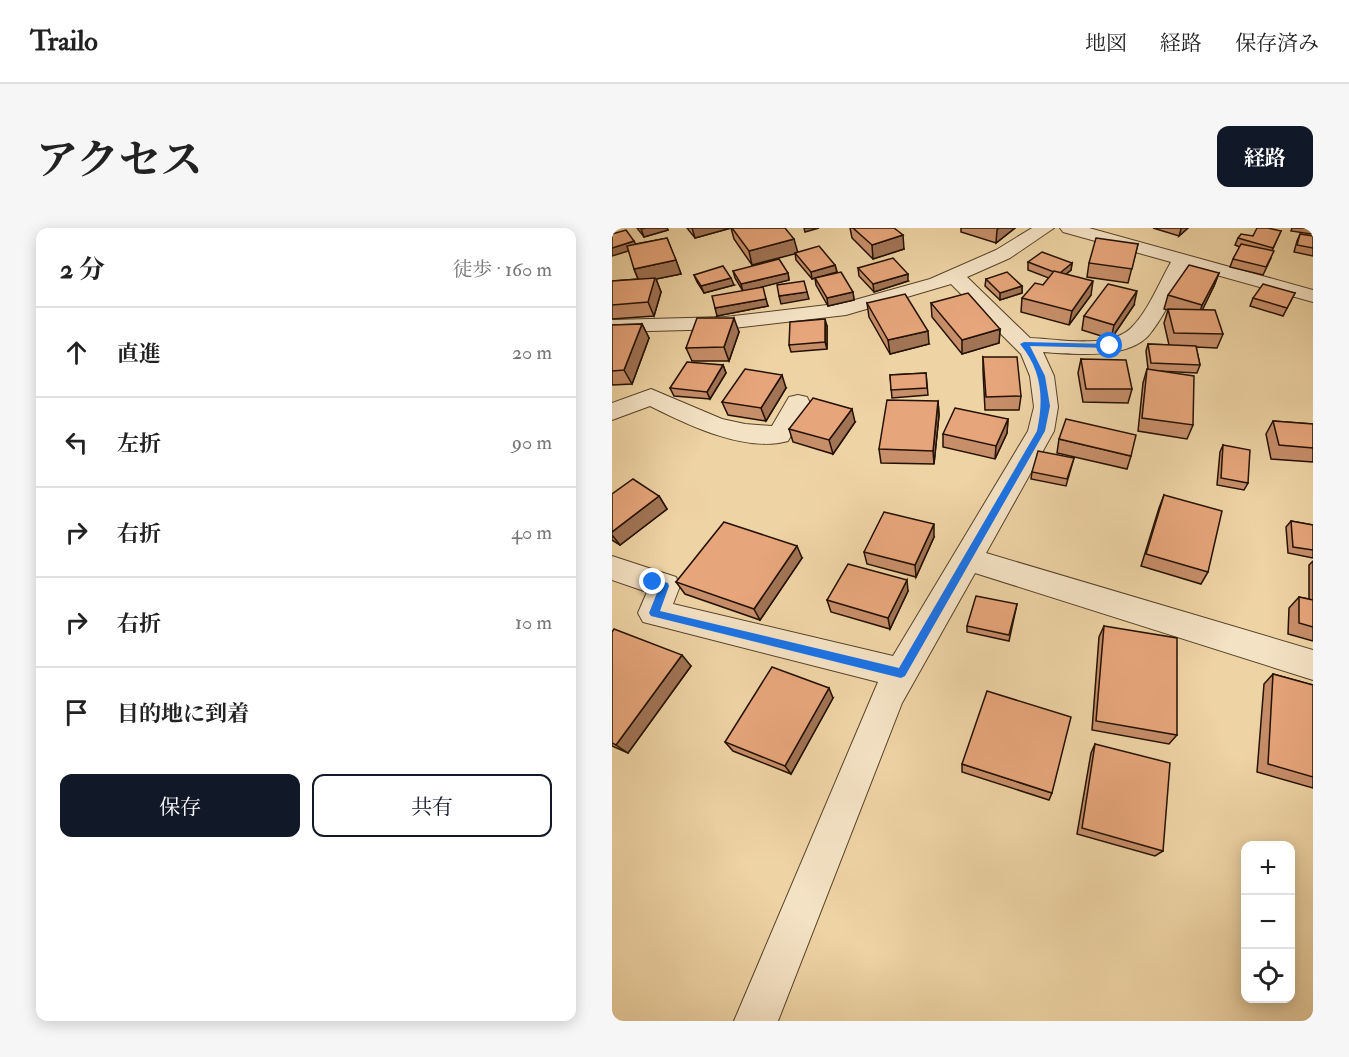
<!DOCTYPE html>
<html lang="ja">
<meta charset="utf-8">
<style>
:root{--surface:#fff;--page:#f6f6f6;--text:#222;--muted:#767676;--line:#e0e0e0;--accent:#111827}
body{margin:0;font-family:"IM FELL Double Pica","Noto Serif JP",serif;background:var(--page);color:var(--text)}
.controls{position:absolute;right:18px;bottom:18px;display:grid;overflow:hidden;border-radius:12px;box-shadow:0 3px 15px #0003}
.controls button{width:54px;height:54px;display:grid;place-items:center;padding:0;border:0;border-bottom:2px solid var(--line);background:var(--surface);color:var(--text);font:30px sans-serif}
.stop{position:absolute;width:18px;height:18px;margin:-14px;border:4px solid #1a73e8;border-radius:50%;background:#fff}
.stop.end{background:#1a73e8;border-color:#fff;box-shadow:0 2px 6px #0008}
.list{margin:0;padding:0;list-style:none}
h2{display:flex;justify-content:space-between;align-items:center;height:78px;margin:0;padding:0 24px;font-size:26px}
h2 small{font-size:20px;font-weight:400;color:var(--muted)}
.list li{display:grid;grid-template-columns:39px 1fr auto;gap:18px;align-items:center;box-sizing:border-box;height:90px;padding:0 24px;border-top:2px solid var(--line)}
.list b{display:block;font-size:22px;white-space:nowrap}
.list em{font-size:20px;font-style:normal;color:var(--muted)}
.actions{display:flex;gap:12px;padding:18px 24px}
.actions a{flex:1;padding:14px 0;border:2px solid var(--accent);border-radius:12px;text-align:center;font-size:21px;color:var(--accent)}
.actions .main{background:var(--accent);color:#fff}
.icon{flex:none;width:33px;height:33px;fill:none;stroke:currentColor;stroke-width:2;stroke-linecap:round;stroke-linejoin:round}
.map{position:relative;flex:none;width:701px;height:793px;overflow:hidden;border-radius:12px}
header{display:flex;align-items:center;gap:36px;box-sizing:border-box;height:84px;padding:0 30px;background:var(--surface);border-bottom:2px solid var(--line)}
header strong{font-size:28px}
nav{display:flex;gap:33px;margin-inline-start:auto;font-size:21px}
.intro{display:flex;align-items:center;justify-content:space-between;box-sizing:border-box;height:144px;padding:0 36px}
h1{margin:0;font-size:42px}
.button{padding:15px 27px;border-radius:12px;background:var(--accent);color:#fff;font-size:21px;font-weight:700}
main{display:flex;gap:36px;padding:0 36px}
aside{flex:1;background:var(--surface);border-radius:12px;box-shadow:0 3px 15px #0003}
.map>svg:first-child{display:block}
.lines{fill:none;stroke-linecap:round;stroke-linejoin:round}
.minor-casing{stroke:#564229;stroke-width:2}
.minor{fill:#f4e2c4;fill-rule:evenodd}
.wall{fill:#c68e69;stroke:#241100;stroke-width:1.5}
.shaded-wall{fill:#a17455;stroke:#241100;stroke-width:1.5}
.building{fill:#e6a57a;stroke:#241100;stroke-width:1.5}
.route{fill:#1a73e8}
</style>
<header>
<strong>Trailo</strong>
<nav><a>地図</a><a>経路</a><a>保存済み</a></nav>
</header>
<div class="intro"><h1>アクセス</h1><a class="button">経路</a></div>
<main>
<aside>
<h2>2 分<small>徒歩 · 160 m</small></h2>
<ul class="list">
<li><svg class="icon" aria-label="ahead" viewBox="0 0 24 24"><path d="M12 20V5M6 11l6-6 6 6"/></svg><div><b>直進</b></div><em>20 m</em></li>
<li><svg class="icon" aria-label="left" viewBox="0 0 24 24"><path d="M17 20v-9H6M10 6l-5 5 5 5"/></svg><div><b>左折</b></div><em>90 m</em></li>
<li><svg class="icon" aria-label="right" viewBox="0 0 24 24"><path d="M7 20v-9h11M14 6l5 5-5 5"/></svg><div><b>右折</b></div><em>40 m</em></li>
<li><svg class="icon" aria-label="right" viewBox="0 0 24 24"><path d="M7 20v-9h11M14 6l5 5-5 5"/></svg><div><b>右折</b></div><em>10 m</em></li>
<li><svg class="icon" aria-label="arrive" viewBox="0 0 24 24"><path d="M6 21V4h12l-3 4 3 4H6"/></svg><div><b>目的地に到着</b></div></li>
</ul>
<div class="actions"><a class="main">保存</a><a>共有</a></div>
</aside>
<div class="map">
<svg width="701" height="793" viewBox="0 0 701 793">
<rect width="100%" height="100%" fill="#eed3a4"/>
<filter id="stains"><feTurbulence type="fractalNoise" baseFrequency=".00333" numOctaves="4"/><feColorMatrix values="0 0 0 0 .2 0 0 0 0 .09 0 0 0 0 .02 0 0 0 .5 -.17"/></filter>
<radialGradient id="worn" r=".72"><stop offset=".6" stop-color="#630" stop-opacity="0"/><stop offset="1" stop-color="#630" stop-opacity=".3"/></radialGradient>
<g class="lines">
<g class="minor-casing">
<g id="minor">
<path d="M420,0H442L398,30L355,49L418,110C447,111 500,122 521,98C537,81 547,55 559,34L451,4L448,0H477L701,62V74L576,39C564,62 553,87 537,107C515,132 460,126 431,124L442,148L446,179L442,203L374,325L701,422V452L363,345L290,475L166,793H122L266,454L31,394L26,385L35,364L0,352V328L64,349L68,358L61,376L281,428L416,203L422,179L418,148L409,126L339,56L234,87L113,101L0,104V92L113,89L232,75L318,51L384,22Z"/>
<path d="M39,161L110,191L133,196L160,198L177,169L186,167L195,169L198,175L176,213C133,225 76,197 38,178L0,192V175Z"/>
</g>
</g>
<use href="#minor" class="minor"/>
</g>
<g class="wall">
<polygon points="25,0 55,0 56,2 32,9"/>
<polygon points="75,0 173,0 185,24 223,37 225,44 208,49 241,64 242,72 216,78 204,57 203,50 200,51 184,32 183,25 140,37 122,11 119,0 83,10"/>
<polygon points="238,0 282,0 292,21 261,31 240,10"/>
<polygon points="349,0 403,0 384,15 349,4"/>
<polygon points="541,0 576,0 567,8"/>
<polygon points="680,0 701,0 701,2 699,6 679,3"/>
<polygon points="669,3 660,23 659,30 651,47 618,39 621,31 628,19 623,17 626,10"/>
<polygon points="688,6 701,8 701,28 682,24 685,13"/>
<polygon points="55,10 69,46 44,51 49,64 42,88 0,91 0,53 26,51 22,41 24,16"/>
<polygon points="526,16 516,55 475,49 477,35"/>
<polygon points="416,34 460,35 459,42 454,46 479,67 457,97 409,84 410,70 431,57 437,50 416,42"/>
<polygon points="246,40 296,53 262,64 247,48"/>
<polygon points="121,43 176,45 177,52 144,60 156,78 105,88 131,63 123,50"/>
<polygon points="607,45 602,58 590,82 611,106 605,120 584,119 588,137 585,145 547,143 581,197 575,211 526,203 531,155 535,141 536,141 534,123 536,116 557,117 552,95 556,82 552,81 556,67"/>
<polygon points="82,47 122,57 92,65 85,54"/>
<polygon points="374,51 410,58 410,65 388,72 373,58"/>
<polygon points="683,65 671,88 638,78 641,70"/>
<polygon points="255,75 317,116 278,126 257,89"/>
<polygon points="319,75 388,101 387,115 350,126 320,89"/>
<polygon points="522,77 499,111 470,102 472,88"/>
<polygon points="30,96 37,110 20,156 0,157 0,97"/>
<polygon points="215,98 215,121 179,124 177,117"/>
<polygon points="127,104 117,133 80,133 74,120"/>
<polygon points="371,129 409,168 407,182 373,182 371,143"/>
<polygon points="469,131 520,161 516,175 471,174 466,145"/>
<polygon points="111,137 114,145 98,171 62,168 58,160"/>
<polygon points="314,145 316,167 280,170 278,147"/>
<polygon points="174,160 154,193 116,187 110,174"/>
<polygon points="326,173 327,187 322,236 269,235 267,221"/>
<polygon points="396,191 395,205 383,231 331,219 331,206"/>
<polygon points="661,193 701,196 701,234 659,231 654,206"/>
<polygon points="243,194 221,226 181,214 177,201"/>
<polygon points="447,211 519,228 515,241 445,225"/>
<polygon points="611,217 636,255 632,262 605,257 608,224"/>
<polygon points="462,230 454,258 419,251 420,244"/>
<polygon points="0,266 47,268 55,281 8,317 0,312"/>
<polygon points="552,267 596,344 589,356 529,338 547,280"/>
<polygon points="679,293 701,297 701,330 676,325 674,299"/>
<polygon points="322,309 304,349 255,336 252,324"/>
<polygon points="190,330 148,392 73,366 64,354"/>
<polygon points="701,333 701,413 676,406 677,380 687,369 697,371 697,337"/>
<polygon points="296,363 278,401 219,384 215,372"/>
<polygon points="405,376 397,413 355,404 355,398"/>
<polygon points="492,398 565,507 557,516 480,502 487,409"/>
<polygon points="0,404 79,438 16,525 0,518"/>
<polygon points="661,446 701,457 701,560 645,544 652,456"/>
<polygon points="221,470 179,546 121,523 113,514"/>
<polygon points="483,516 551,623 543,628 465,606 479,525"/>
<polygon points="350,536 440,565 437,572 350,544"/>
</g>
<g class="shaded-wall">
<polygon points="34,0 55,0 56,2 32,9 29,1"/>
<polygon points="80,0 119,0 83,10"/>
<polygon points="192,0 207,0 193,4"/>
<polygon points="387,0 403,0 384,15 385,2"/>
<polygon points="570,0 576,0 567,8 569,1"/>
<polygon points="291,7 292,21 261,31 260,17"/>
<polygon points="182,11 186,25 140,37 137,23"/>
<polygon points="22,13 26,20 0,28 0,20"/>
<polygon points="64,32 69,46 44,51 49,64 42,88 22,41"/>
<polygon points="460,35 459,42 446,53 447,45"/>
<polygon points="223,37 225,44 200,51 199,44"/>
<polygon points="176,45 177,52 131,64 129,56"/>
<polygon points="607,45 602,58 586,91 590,77"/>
<polygon points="296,46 296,53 262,64 261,56"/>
<polygon points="119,50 122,57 92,65 89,58"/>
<polygon points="481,53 479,67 457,97 460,83"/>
<polygon points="410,58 410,65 388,72 388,65"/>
<polygon points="525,63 522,77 499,111 502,97"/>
<polygon points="195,64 197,71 169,76 167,68"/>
<polygon points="241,64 242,72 216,78 215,70"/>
<polygon points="154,71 156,78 105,88 103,80"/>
<polygon points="122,90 127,104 117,133 112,119"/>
<polygon points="213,91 215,98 215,121 213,114"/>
<polygon points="30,96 37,110 20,156 12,142"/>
<polygon points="388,101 387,115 350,126 350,112"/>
<polygon points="316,103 317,116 278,126 276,112"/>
<polygon points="111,137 114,145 98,171 95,164"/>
<polygon points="170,147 174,160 154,193 149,180"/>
<polygon points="326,173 327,187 322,236 321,223"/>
<polygon points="240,181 243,194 221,226 217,212"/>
<polygon points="396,191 395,205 383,231 384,218"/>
<polygon points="47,268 55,281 8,317 0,307 0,304"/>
<polygon points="322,296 322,309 304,349 303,337"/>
<polygon points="185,318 190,330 148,392 142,381"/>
<polygon points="295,352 296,363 278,401 276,390"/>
<polygon points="70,427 79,438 16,525 4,517"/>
<polygon points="217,460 221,470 179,546 173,538"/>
</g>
<g class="building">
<polygon points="120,0 173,0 182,11 137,23"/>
<polygon points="241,0 282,0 291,7 260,17"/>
<polygon points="645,0 656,0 669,3 661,20 626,10 629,6 641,8"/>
<polygon points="14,2 22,13 0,20 0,6"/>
<polygon points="688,6 701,8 701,20 685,17"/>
<polygon points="55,10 64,32 22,41 15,18"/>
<polygon points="484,10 526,16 520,41 477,35"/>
<polygon points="629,16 662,23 654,39 621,31"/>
<polygon points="207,18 223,37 199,44 183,25"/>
<polygon points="430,24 460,35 448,45 442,44 416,34"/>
<polygon points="281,30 296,46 261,56 246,40"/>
<polygon points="167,31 176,45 129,56 121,43"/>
<polygon points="577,37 607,45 590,77 556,67"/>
<polygon points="111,38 119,50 89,58 82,47"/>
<polygon points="442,43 481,53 460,83 410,70 423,55 431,57"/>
<polygon points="229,44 241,64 215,70 203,50"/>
<polygon points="395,44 410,58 388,65 374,51"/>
<polygon points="43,50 36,74 0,77 0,53"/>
<polygon points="192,53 195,64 167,68 165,57"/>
<polygon points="496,56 525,63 502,97 472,88"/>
<polygon points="651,56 683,65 675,80 641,70"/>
<polygon points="151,59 154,71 103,80 100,68"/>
<polygon points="356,65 388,101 350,112 319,75"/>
<polygon points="293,66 316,103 276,112 255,75"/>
<polygon points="556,81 603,82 611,106 562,105"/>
<polygon points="85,90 122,90 112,119 74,120"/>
<polygon points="213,91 213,114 177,117 178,94"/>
<polygon points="30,96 12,142 0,143 0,97"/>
<polygon points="536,116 584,118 588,137 539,135"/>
<polygon points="371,129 405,129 409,168 374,169"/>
<polygon points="469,131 514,132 520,161 474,161"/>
<polygon points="75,134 111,137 95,164 58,160"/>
<polygon points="133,141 170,147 149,180 110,174"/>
<polygon points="535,141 582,148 581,197 530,190"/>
<polygon points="314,145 315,160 279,162 278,147"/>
<polygon points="201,170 240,181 217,212 177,201"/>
<polygon points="275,172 326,173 321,223 267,221"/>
<polygon points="343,180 396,191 384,218 331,206"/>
<polygon points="454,191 524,207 519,228 447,211"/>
<polygon points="661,193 701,196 701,220 667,217"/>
<polygon points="611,217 638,222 636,255 609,250"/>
<polygon points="426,223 462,230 455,251 420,244"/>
<polygon points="21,251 47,268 0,304 0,266"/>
<polygon points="552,267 610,283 596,344 534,326"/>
<polygon points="272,284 322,296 303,337 252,324"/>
<polygon points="679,293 701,297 701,322 681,319"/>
<polygon points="112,294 185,318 142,381 64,354"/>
<polygon points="236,336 295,352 276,390 215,372"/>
<polygon points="364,368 405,376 397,407 355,398"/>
<polygon points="687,369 701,372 701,399 687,395"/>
<polygon points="492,398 565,410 565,507 484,493"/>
<polygon points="2,401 70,427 4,517 0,515 0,404"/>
<polygon points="160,439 217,460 173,538 113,514"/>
<polygon points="661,446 701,457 701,549 656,536"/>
<polygon points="375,463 459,489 440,565 350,536"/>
<polygon points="483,516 558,535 551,623 470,600"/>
</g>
<path class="route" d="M412,114L498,116L501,118L498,120L418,118L433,148L438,178L433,203L293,448L289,450L39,388L37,385L47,360L38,357V351L56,355L57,358L48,383L287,440L425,203C432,171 430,142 408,116Z"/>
<rect width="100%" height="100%" filter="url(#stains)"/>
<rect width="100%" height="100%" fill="url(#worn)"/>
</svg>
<div class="controls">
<button>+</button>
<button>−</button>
<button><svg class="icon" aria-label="locate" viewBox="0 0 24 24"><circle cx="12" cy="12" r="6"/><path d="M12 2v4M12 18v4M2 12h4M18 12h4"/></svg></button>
</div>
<div class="stop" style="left:498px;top:118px"></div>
<div class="stop end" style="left:41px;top:354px"></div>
</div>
</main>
